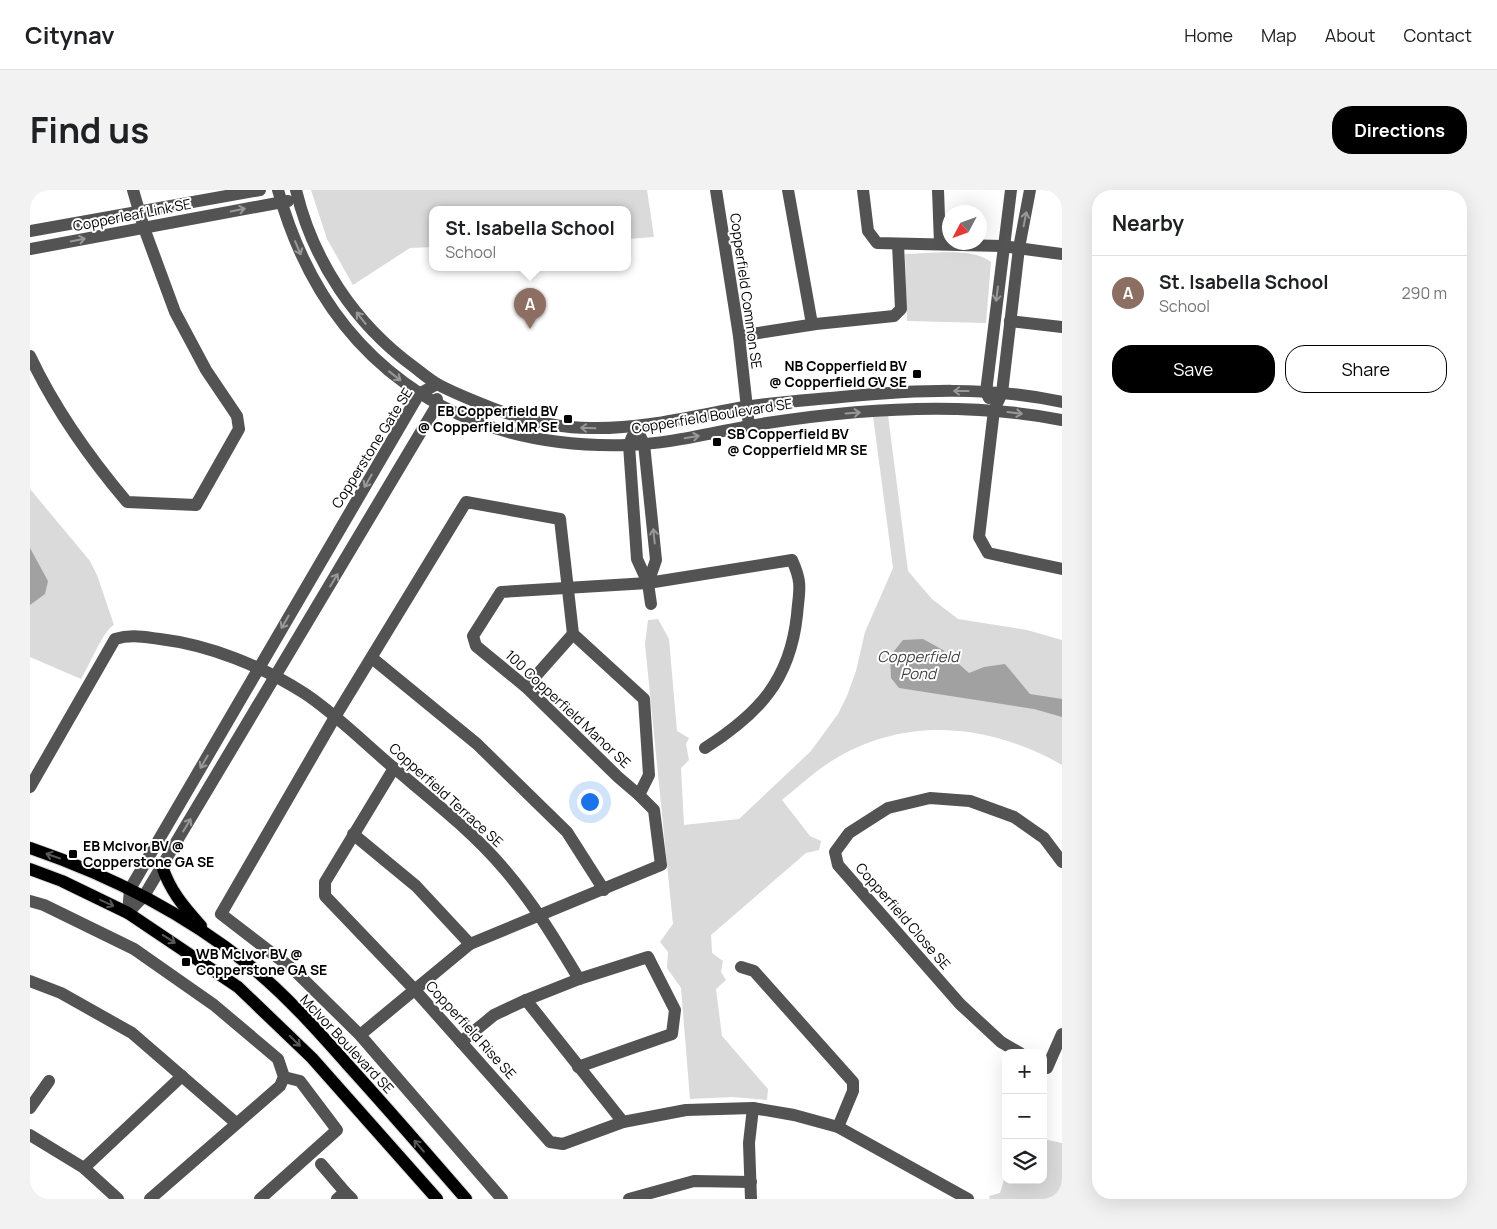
<!DOCTYPE html>
<meta charset="utf-8">
<style>
:root{--surface:#fff;--page:#f2f2f2;--text:#202124;--muted:#757577;--line:#e0e0e0;--accent:#000}
body{margin:0;font-family:Manrope,sans-serif;background:var(--page);color:var(--text)}
.controls{position:absolute;right:15px;bottom:15px;display:grid;overflow:hidden;border-radius:10px;box-shadow:0 5px 20px #0002}
.controls button{width:45px;height:45px;display:grid;place-items:center;padding:0;border:0;border-bottom:1px solid var(--line);background:var(--surface);color:var(--text);font:25px sans-serif}
.compass{position:absolute;left:912px;top:15px;width:45px;height:45px;border-radius:50%;background:var(--surface);box-shadow:0 5px 20px #0002;rotate:229deg}
.you{position:absolute;left:559px;top:611px;width:18px;height:18px;margin:-12px;border:4px solid #fff;border-radius:50%;background:#1a73e8;box-shadow:0 0 0 8px #1a73e833}
.badge{display:grid;place-items:center;width:32px;height:32px;border-radius:50%;background:var(--accent);color:#fff;font-size:16px;font-weight:700}
.pin{position:absolute;translate:-50% -41px;filter:drop-shadow(0 1px 2px #0008)}
.pin::after{content:'';position:absolute;top:26px;width:18px;height:15px;background:inherit;clip-path:polygon(0 0,100% 0,50% 100%)}
.popup{position:absolute;left:399px;top:16px;width:202px;height:65px;box-sizing:border-box;display:grid;place-content:center;border-radius:10px;background:var(--surface);filter:drop-shadow(0 1px 4px #0005);font-size:16px;white-space:nowrap;color:var(--muted)}
.popup b{font-size:19px;color:var(--text)}
.popup::after{content:'';position:absolute;left:50%;top:100%;margin-left:-10px;border:10px solid transparent;border-top-color:var(--surface)}
.list{margin:0;padding:0;list-style:none}
h2{display:flex;justify-content:space-between;align-items:center;height:65px;margin:0;padding:0 20px;font-size:21px}
h2 small{font-size:16px;font-weight:400;color:var(--muted)}
.list li{display:grid;grid-template-columns:32px 1fr auto;gap:15px;align-items:center;box-sizing:border-box;height:75px;padding:0 20px;border-top:1px solid var(--line)}
.list b{display:block;font-size:19px;white-space:nowrap}
.list p{margin:0;font-size:16px;white-space:nowrap;color:var(--muted)}
.list em{font-size:16px;font-style:normal;color:var(--muted)}
.actions{display:flex;gap:10px;padding:15px 20px}
.actions a{flex:1;padding:11px 0;border:1px solid var(--accent);border-radius:20px;text-align:center;font-size:18px;color:var(--accent)}
.actions .main{background:var(--accent);color:#fff}
.icon{flex:none;width:28px;height:28px;fill:none;stroke:currentColor;stroke-width:2;stroke-linecap:round;stroke-linejoin:round}
.map{position:relative;flex:none;width:1032px;height:1009px;overflow:hidden;border-radius:20px}
header{display:flex;align-items:center;gap:30px;box-sizing:border-box;height:70px;padding:0 25px;background:var(--surface);border-bottom:1px solid var(--line)}
header strong{font-size:24px}
nav{display:flex;gap:28px;margin-inline-start:auto;font-size:18px}
.intro{display:flex;align-items:center;justify-content:space-between;box-sizing:border-box;height:120px;padding:0 30px}
h1{margin:0;font-size:35px}
.button{padding:12px 22px;border-radius:20px;background:var(--accent);color:#fff;font-size:18px;font-weight:700}
main{display:flex;gap:30px;padding:0 30px}
aside{flex:1;background:var(--surface);border-radius:20px;box-shadow:0 5px 20px #0002}
.map>svg:first-child{display:block}
.green{fill:#dadada}
.water{fill:#a1a1a1}
.lines{fill:none;stroke-linecap:round;stroke-linejoin:round}
.major-casing{stroke:#dbdbdb;stroke-width:14}
.minor{stroke:#535353;stroke-width:12}
.major{stroke:#000;stroke-width:12}
.oneway{stroke:#989898}
.oneway2{stroke:#595959}
.poi-dot{fill:#000;stroke:#fff;stroke-width:2}
.labels{text-anchor:middle;stroke-width:4;stroke-linejoin:round;paint-order:stroke}
.street-label{font-size:14px;fill:#000;stroke:#fff}
.poi-label{font-size:14px;font-weight:bold;fill:#000;stroke:#fff;text-anchor:start}
.water-label{font-size:15px;font-style:italic;fill:#424242;stroke:#fff}
</style>
<header>
<strong>Citynav</strong>
<nav><a>Home</a><a>Map</a><a>About</a><a>Contact</a></nav>
</header>
<div class="intro"><h1>Find us</h1><a class="button">Directions</a></div>
<main>
<div class="map">
<svg width="1032" height="1009" viewBox="0 0 1032 1009">
<rect width="100%" height="100%" fill="#fff"/>
<g class="green">
<polygon points="281,0 617,0 624,47 598,49 598,20 402,20 402,57 380,58 323,95 297,49"/>
<path d="M875,64C899,64 943,57 961,72L956,133L877,131Z"/>
<path d="M858,225L878,381L902,409L928,429L997,440L1032,450V575C958,533 874,525 800,572C783,583 768,597 752,610L780,646L791,651L789,660L776,663L681,745L682,763L693,771L691,782L696,790L686,799L692,846L738,899L737,910L703,907L660,909L651,798L637,778L638,762L630,752L643,734L615,454L618,430L628,429L639,449L647,541L659,548L656,554L659,570L651,578L654,635L709,629L781,561L808,524L817,506L826,481L835,442L863,378L843,226Z"/>
<path d="M0,299L60,371L67,385L84,435C74,439 58,478 51,489L0,467Z"/>
<polygon points="1013,949 1032,953 1032,1009 960,1009 959,1006 970,1003 976,983 976,990 1013,990"/>
</g>
<g class="water">
<polygon points="0,358 18,391 15,404 0,415"/>
<polygon points="893,449 913,460 939,483 954,477 975,474 1000,504 1032,509 1032,527 1004,519 869,498 861,488 860,466 873,450"/>
</g>
<g class="lines">
<g class="major-casing">
<g id="major">
<path d="M0,658C79,685 154,723 219,775C255,804 288,841 318,875C358,919 397,964 436,1009"/>
<path d="M132,676C140,701 154,717 171,736"/>
<polyline points="0,679 32,691 98,723 208,797 282,868 407,1009"/>
</g>
</g>
<g class="minor">
<path d="M248,0C295,169 422,260 597,255C644,254 690,240 737,233C833,218 936,211 1032,230"/>
<path d="M266,0C283,71 325,134 384,177C392,183 400,190 409,195C426,204 444,211 462,218C494,230 527,238 561,238C614,239 663,226 714,217C746,212 779,210 811,207C885,200 960,196 1032,212"/>
<polyline points="686,0 709,146 719,236"/>
<polyline points="758,0 782,134"/>
<polyline points="833,0 838,41 847,53 972,56 1032,64"/>
<polyline points="908,0 910,54"/>
<polyline points="1000,0 989,58 972,203 964,220 949,347 958,363 1032,379"/>
<polyline points="0,41 230,0"/>
<polyline points="0,59 258,11"/>
<polyline points="980,131 1032,137"/>
<polyline points="709,146 786,134 864,126 871,119 868,54"/>
<path d="M0,166C25,219 59,267 97,312L166,315L209,239L207,226L176,180L145,122L114,38L103,0"/>
<polyline points="959,208 956,202 981,0"/>
<polyline points="610,246 614,254 626,370 618,393"/>
<polyline points="602,247 599,255 607,369 618,393 621,414"/>
<polyline points="342,468 447,554 537,642 574,700"/>
<polyline points="496,497 543,444"/>
<polyline points="364,578 295,692 295,706 384,799 520,952 533,954 593,932 656,920 723,918 764,925 808,937 938,1009"/>
<path d="M0,597L85,449C101,444 114,447 130,449C180,455 231,476 274,503C306,524 334,553 364,578C402,610 443,642 475,680C504,714 526,751 549,789"/>
<path d="M609,605L588,587L496,497L446,456L443,446L471,402L618,393L762,370C773,394 769,400 767,425C760,491 728,524 675,558"/>
<polyline points="323,644 386,696 440,754"/>
<polyline points="0,711 14,715 104,759 184,815 248,869 254,887 250,896 120,1009"/>
<polyline points="98,723 100,699 389,204 407,194"/>
<polyline points="98,723 114,706 395,235 407,215 407,209"/>
<polyline points="711,777 724,781 823,892 823,901 808,937"/>
<polyline points="0,791 31,803 102,843 206,933"/>
<polyline points="496,810 593,932"/>
<polyline points="330,845 440,754 631,675 624,620 609,605 619,585 614,509 543,444 530,329 436,312 305,527 191,724 264,780 330,845 472,1009"/>
<polyline points="431,852 464,825 496,810 549,789 618,767 645,820 642,844 548,877"/>
<polyline points="990,863 971,852 930,814 808,675 805,662 819,643 858,618 900,608 940,611 984,627 1014,648 1032,672"/>
<polyline points="1013,876 1017,878 1032,844"/>
<polyline points="0,918 19,891"/>
<polyline points="0,945 54,978 88,1009"/>
<polyline points="291,974 315,1002"/>
<polyline points="54,978 152,886"/>
<polyline points="230,1009 307,940 270,891 254,887"/>
<polyline points="307,1009 315,1002 322,1009"/>
<polyline points="599,1009 664,991 721,992"/>
<polyline points="721,1009 719,953 723,918"/>
</g>
<use href="#major" class="major"/>
</g>
<defs><path id="oneway-shaft" d="M-6 0H5M1.5-3L5.5 0L1.5 3" fill="none" stroke-width="1.6" stroke-linecap="round" stroke-linejoin="round" transform="scale(1.25)"/></defs>
<g class="oneway">
<use href="#oneway-shaft" transform="translate(208 20) rotate(-11)"/>
<use href="#oneway-shaft" transform="translate(995 29) rotate(-79)"/>
<use href="#oneway-shaft" transform="translate(48 50) rotate(-11)"/>
<use href="#oneway-shaft" transform="translate(268 58) rotate(67)"/>
<use href="#oneway-shaft" transform="translate(967 104) rotate(97)"/>
<use href="#oneway-shaft" transform="translate(331 128) rotate(-128)"/>
<use href="#oneway-shaft" transform="translate(365 186) rotate(38)"/>
<use href="#oneway-shaft" transform="translate(931 201) rotate(-180)"/>
<use href="#oneway-shaft" transform="translate(823 223) rotate(-4)"/>
<use href="#oneway-shaft" transform="translate(985 223) rotate(7)"/>
<use href="#oneway-shaft" transform="translate(558 238) rotate(-178)"/>
<use href="#oneway-shaft" transform="translate(662 247) rotate(-9)"/>
<use href="#oneway-shaft" transform="translate(338 291) rotate(120)"/>
<use href="#oneway-shaft" transform="translate(624 346) rotate(-96)"/>
<use href="#oneway-shaft" transform="translate(304 390) rotate(-59)"/>
<use href="#oneway-shaft" transform="translate(255 432) rotate(120)"/>
<use href="#oneway-shaft" transform="translate(174 572) rotate(120)"/>
<use href="#oneway-shaft" transform="translate(157 635) rotate(-59)"/>
</g>
<g class="oneway2">
<use href="#oneway-shaft" transform="translate(23 666) rotate(-161)"/>
<use href="#oneway-shaft" transform="translate(77 713) rotate(25)"/>
<use href="#oneway-shaft" transform="translate(139 749) rotate(33)"/>
<use href="#oneway-shaft" transform="translate(265 851) rotate(45)"/>
<use href="#oneway-shaft" transform="translate(389 956) rotate(-131)"/>
</g>
<g class="poi-dot">
<rect x="882" y="179" width="10" height="10" rx="2.5"/>
<rect x="533" y="224" width="10" height="10" rx="2.5"/>
<rect x="682" y="247" width="10" height="10" rx="2.5"/>
<rect x="38" y="659" width="10" height="10" rx="2.5"/>
<rect x="151" y="767" width="10" height="10" rx="2.5"/>
</g>
<g class="labels">
<g class="street-label">
<text transform="translate(102 25) rotate(-11)" y="5">Copperleaf Link SE</text>
<text transform="translate(716 101) rotate(82)" y="5">Copperfield Common SE</text>
<text transform="translate(682 226) rotate(-9)" y="5">Copperfield Boulevard SE</text>
<text transform="translate(342 258) rotate(-58)" y="5">Copperstone Gate SE</text>
<text transform="translate(538 519) rotate(43)" y="5">100 Copperfield Manor SE</text>
<text transform="translate(416 605) rotate(42)" y="5">Copperfield Terrace SE</text>
<text transform="translate(873 726) rotate(49)" y="5">Copperfield Close SE</text>
<text transform="translate(441 840) rotate(48)" y="5">Copperfield Rise SE</text>
<text transform="translate(317 854) rotate(47)" y="5">McIvor Boulevard SE</text>
</g>
<g class="poi-label">
<text x="877" y="181" text-anchor="end">NB Copperfield BV<tspan x="877" dy="16">@ Copperfield GV SE</tspan></text>
<text x="528" y="226" text-anchor="end">EB Copperfield BV<tspan x="528" dy="16">@ Copperfield MR SE</tspan></text>
<text x="697" y="249">SB Copperfield BV<tspan x="697" dy="16">@ Copperfield MR SE</tspan></text>
<text x="53" y="661">EB McIvor BV @<tspan x="53" dy="16">Copperstone GA SE</tspan></text>
<text x="166" y="769">WB McIvor BV @<tspan x="166" dy="16">Copperstone GA SE</tspan></text>
</g>
<g class="water-label">
<text x="888" y="472">Copperfield<tspan x="888" dy="17">Pond</tspan></text>
</g>
</g>
</svg>
<div class="controls">
<button>+</button>
<button>−</button>
<button><svg class="icon" aria-label="layers" viewBox="0 0 24 24"><path d="M12 4l9 5-9 5-9-5zM3 14l9 5 9-5"/></svg></button>
</div>
<svg class="compass" viewBox="-18 -18 36 36"><path d="M0-13l5 13h-10z" fill="#e53935"/><path d="M0 13l5-13h-10z" fill="#757577"/></svg>
<div class="you"></div>
<div class="pin badge" style="left:500px;top:139px;background:#8d6e63">A</div>
<div class="popup"><b>St. Isabella School</b>School</div>
</div>
<aside>
<h2>Nearby<small></small></h2>
<ul class="list">
<li><span class="badge" style="background:#8d6e63">A</span><div><b>St. Isabella School</b><p>School</p></div><em>290 m</em></li>
</ul>
<div class="actions"><a class="main">Save</a><a>Share</a></div>
</aside>
</main>
